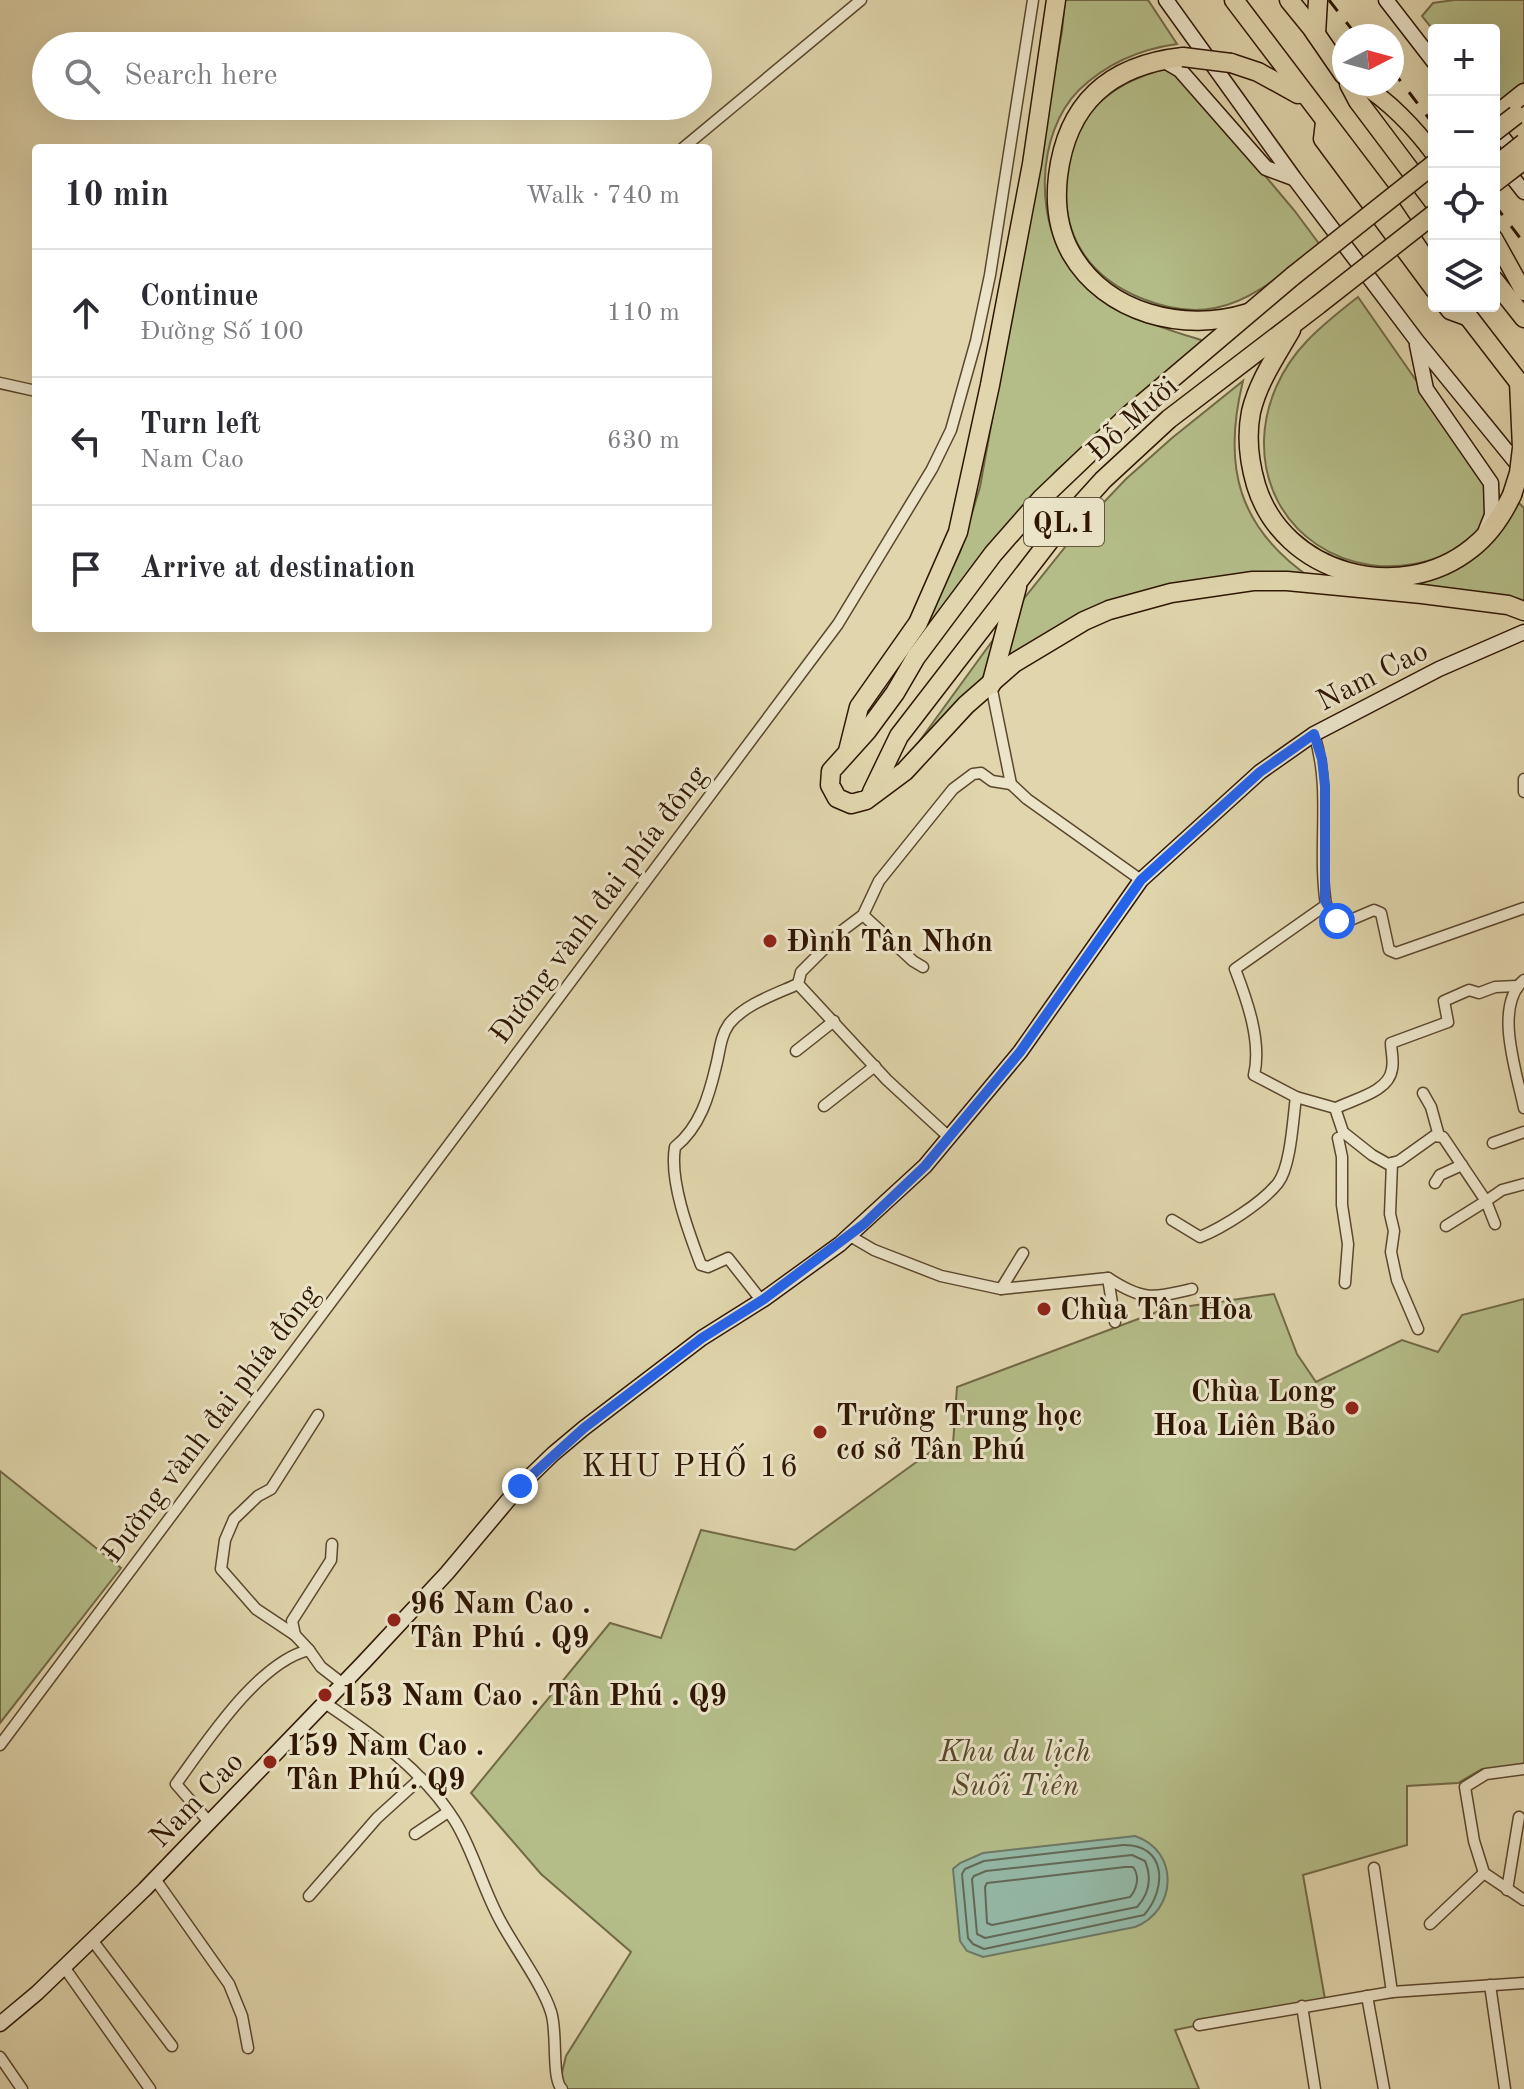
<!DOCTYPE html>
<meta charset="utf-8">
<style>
:root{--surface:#fff;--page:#f2f2f3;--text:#2b2b33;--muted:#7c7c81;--line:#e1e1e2}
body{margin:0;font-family:"Old Standard TT",serif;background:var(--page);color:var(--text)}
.controls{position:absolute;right:24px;top:24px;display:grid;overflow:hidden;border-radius:8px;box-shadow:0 8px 32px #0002}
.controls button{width:72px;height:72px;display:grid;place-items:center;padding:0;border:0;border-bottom:2px solid var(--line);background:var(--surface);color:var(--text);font:40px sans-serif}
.compass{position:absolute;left:1332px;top:24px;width:72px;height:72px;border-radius:50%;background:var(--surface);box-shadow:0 8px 32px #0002;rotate:84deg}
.stop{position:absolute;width:24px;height:24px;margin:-18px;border:6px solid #2563eb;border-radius:50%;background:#fff}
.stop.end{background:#2563eb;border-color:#fff;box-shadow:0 2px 8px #0008}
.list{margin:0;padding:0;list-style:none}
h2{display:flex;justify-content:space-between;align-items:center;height:104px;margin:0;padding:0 32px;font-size:34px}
h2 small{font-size:26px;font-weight:400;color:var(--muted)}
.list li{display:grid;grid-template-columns:52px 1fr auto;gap:24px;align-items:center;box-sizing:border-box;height:128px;padding:0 32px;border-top:2px solid var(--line)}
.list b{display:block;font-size:30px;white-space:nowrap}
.list p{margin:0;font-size:26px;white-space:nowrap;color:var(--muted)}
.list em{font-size:26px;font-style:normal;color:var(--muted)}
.icon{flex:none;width:44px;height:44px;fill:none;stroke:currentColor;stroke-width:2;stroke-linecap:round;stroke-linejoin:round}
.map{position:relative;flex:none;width:1524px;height:2089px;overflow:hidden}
.search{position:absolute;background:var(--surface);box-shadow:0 8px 32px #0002;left:32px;top:32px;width:680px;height:88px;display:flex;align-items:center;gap:20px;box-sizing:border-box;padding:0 28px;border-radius:44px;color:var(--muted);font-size:30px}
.panel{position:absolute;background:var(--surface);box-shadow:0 8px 32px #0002;left:32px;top:144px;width:680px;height:488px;border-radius:8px}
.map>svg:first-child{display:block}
.green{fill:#b4bd88;stroke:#726a46;stroke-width:2}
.water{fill:#94b9a7;stroke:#6c7865;stroke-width:2}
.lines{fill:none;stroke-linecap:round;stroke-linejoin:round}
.shore{stroke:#626855;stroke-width:2}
.street-casing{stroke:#5b462d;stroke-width:13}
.secondary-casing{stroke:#2f1603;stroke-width:17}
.primary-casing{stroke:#2f1603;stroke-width:19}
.highway-casing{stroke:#2f1603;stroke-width:21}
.street{stroke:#ebe4c9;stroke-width:10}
.secondary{stroke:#ebe4c9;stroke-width:14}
.primary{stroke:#e0d5ac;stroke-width:16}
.highway{stroke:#e0d5ac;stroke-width:18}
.rail{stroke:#2f1603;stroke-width:3;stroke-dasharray:14 14;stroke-linecap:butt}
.highway-bridge-casing{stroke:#2f1603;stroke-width:21;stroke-linecap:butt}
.highway-bridge{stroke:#e0d5ac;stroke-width:18}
.route{stroke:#2563eb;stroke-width:10}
.poi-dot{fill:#8f2418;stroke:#ebe4c9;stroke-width:3}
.labels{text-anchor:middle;stroke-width:6;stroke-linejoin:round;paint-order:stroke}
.shield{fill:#ebe4c9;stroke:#67543e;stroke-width:2}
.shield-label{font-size:28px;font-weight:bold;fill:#2f1603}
.street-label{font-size:30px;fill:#2f1603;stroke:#ebe4c9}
.poi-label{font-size:30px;font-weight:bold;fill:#2f1603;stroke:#ebe4c9;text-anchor:start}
.park-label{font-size:30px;font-style:italic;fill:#57482b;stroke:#ebe4c9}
.neighbourhood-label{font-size:32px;letter-spacing:2px;fill:#2f1603;stroke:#ebe4c9}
</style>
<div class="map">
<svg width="1524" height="2089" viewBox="0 0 1524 2089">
<rect width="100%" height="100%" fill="#e0d5ac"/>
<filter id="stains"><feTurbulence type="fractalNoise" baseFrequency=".0025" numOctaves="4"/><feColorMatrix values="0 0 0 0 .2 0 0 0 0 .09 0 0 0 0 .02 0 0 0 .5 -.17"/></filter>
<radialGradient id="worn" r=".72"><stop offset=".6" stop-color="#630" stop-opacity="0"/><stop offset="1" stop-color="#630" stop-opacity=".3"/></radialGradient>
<g class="green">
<path d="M1065,0H1148L1177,44C1141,49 1106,64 1079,90C1035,134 1034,225 1073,272C1107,312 1153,325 1201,340L1203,343L1056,471L975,563L917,641L960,552L980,487L1062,31Z"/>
<polygon points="1454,0 1524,0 1524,82 1494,109 1494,30 1434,31 1422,16 1433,3"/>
<path d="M1168,68L1179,74L1294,210L1320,245C1289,268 1254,301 1215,308C1191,313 1166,308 1143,299C1085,276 1059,231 1067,169C1070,149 1077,129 1090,113C1110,88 1138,76 1168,68Z"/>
<path d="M1358,297L1491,488C1489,501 1488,518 1480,529C1470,543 1450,554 1434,559C1350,587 1262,532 1264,440C1265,404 1281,368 1307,341C1322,325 1340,311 1358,297Z"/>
<path d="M1243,381C1222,466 1238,528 1311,578L1171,588L1002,665L1022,601L1086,521L1126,479L1172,438Z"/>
<polygon points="1517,501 1524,508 1524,603 1401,583 1420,582 1440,575"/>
<polygon points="1001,629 986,678 905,761"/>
<polygon points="1274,1294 1297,1354 1316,1382 1402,1340 1438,1352 1462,1315 1524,1299 1524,1770 1482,1769 1458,1783 1407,1786 1407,1845 1303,1875 1325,1999 1175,2030 1199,2089 558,2089 566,2056 631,1952 541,1874 471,1793 610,1623 661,1638 701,1530 795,1550 944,1442 953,1444 957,1387 1162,1310"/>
<polygon points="0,1471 121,1568 0,1723"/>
</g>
<path class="water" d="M1135,1836C1180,1851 1177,1911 1135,1927L983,1957L967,1951L960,1941L953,1869L960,1863L983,1853Z"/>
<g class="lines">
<g class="shore">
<path d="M1123,1845C1167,1844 1167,1889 1144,1915L984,1949L973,1944L968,1938L962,1874L965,1869L984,1861Z"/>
<path d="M1132,1855L1145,1861C1152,1878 1149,1894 1137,1907L985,1938L977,1934L972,1879L974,1876L986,1871Z"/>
<path d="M1125,1867H1133C1140,1876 1137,1889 1130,1897L992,1925L987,1923L985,1887L987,1883Z"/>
</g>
<g class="street-casing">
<g id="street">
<polyline points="683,148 861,0"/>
<polyline points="0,383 36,391"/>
<polyline points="991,685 1011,784 1027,799 1141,880"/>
<path d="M1314,734C1332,790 1317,847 1326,905L1235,969C1247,1000 1262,1042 1254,1075L1296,1097L1335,1108L1343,1132L1372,1155L1388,1164L1399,1161L1434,1136L1443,1137L1486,1201L1502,1190L1524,1184"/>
<polyline points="1524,779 1524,792"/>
<polyline points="1326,905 1341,924 1374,910 1381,913 1389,950 1396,953 1524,908"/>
<polyline points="863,915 913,961 923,967"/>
<path d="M1524,980C1493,1006 1517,1073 1524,1108"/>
<polyline points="796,1051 834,1021"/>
<polyline points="1423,1093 1431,1107 1439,1136"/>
<polyline points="824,1106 875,1066"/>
<path d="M1336,1108C1354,1099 1389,1092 1392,1069C1394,1060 1391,1051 1391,1043L1448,1022L1444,1001L1469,990L1479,993L1495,987L1517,986"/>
<polyline points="950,1138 887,1080 798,984 801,972 843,930 863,915 879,881 953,789 973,774 981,773 992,781 1011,784"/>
<polyline points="1338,1138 1342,1157 1342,1205 1348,1244 1345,1283"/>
<polyline points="1493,1143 1524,1132"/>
<polyline points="1392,1163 1390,1214 1394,1231 1391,1252 1397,1280 1418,1329"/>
<polyline points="1435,1183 1440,1175 1462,1165"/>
<path d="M1172,1220L1200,1237C1224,1227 1262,1203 1278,1183C1291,1166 1293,1118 1296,1097"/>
<polyline points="1446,1226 1486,1201 1495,1224"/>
<polyline points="850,1236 874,1250 941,1276 1001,1289 1108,1278 1115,1322"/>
<path d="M1108,1278C1143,1301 1152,1298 1192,1289"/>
<polyline points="1001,1289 1023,1253"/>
<path d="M761,1300L728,1258L708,1267L701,1265C689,1233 669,1181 675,1147C700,1127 709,1096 716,1066C720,1051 720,1037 729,1024C745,1004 776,994 798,984"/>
<polyline points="295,1635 292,1621 331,1560 332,1544"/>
<polyline points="309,1650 295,1635 256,1609 221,1569 225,1540 234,1519 258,1496 271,1489 318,1415"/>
<path d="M325,1703C374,1736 423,1770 455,1821C474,1852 483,1890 501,1922C515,1948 543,1986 551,2012C558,2032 551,2079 562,2089"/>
<polyline points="0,1745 838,624 932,469 951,430 976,341 990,275 1033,0"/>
<polyline points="1524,1769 1486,1774 1465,1787 1474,1841 1484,1873 1524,1900"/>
<path d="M209,1822L176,1784C206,1743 258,1662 309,1650L321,1667L343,1684"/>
<polyline points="415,1834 448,1812"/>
<polyline points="1374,1868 1392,1992"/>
<polyline points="155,1879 229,1984 242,2016 248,2048"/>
<polyline points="1507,1890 1519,1817"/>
<polyline points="309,1896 377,1818 421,1778"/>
<polyline points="1430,1924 1484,1873"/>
<polyline points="92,1940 172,2046"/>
<polyline points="64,1967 150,2089"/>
<polyline points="1490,1985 1505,2089"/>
<polyline points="1367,1996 1384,2089"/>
<polyline points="1302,2006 1315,2089"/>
<polyline points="1199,2025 1392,1992 1524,1983"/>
<polyline points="0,2057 22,2089"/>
</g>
</g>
<g class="secondary-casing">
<g id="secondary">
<polyline points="1166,0 1294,178 1417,341 1523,471"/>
<polyline points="1386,0 1434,62"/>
<polyline points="1163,60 1180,70 1266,168 1293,178"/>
<polyline points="1494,126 1519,159"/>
<polyline points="1494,154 1524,192"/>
<polyline points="1417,345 1426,389 1491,483 1492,515 1486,530"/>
<polyline points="0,2024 37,1993 145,1889 364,1662 447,1573 520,1486 553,1454 584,1428 702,1338 764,1299 840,1244 925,1166 1020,1052 1141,880 1260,772 1314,734 1439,669 1524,632"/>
</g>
</g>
<g class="primary-casing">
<g id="primary">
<path d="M1361,84C1388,100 1415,128 1434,154"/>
<polyline points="1324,122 1322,139 1434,290"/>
<polyline points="1494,238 1524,292"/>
<polyline points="1446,306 1450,311 1469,318"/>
</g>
</g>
<g class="highway-casing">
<g id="highway">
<polyline points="1234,0 1385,199 1434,272"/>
<polyline points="1289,0 1311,27 1344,75"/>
<polyline points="1316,34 1318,0"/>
<path d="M1183,57C1110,65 1067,103 1058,176C1055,202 1058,230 1071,253C1106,314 1184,333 1248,313"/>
<polyline points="1231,63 1258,72 1298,94"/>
<polyline points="1349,84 1358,101 1434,202"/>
<polyline points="1494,117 1524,93"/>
<polyline points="1293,276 1129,415 1042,498 993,554 916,657 895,693 867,731 831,771 830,785 837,798 851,804 866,800 905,771 966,705 1014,663 1084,621 1109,610 1171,593 1253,581 1287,581 1422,594 1508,605 1524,611"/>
<polyline points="1494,280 1524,318"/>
<polyline points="1460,306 1524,389"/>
<path d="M1291,330C1276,356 1258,382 1251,412C1246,437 1249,461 1256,485C1283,574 1400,606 1472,548C1490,534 1502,516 1512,495"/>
<polyline points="1519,382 1522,448"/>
<polyline points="991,685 1017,587"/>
<polyline points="848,751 859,707 918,623 958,532 990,385 1032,164 1056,0"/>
<polyline points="872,792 899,736 1057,531 1103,480 1169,419 1318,305"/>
</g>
</g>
<use href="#street" class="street"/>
<use href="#secondary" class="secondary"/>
<use href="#primary" class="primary"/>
<use href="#highway" class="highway"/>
<g class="rail">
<polyline points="1329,0 1357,36"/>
<polyline points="1392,70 1434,125"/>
<polyline points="1494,204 1524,243"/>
</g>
<g class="highway-bridge-casing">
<g id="highway-bridge">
<polyline points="1183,57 1231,63"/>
<polyline points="1494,132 1516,115"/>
<polyline points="1494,167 1524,143"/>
<polyline points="1494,183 1524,160"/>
<polyline points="1293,276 1434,164"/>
<polyline points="1318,305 1434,214"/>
<polyline points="1512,495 1519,473 1522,448"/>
</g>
</g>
<use href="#highway-bridge" class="highway-bridge"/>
</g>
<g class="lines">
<polyline class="route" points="520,1486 584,1428 702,1338 764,1299 864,1224 925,1166 1020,1052 1141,880 1260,772 1314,734 1322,759 1325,786 1325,901 1337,921"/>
</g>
<g class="poi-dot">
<circle cx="770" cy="941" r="8"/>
<circle cx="1044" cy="1309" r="8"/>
<circle cx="1352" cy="1408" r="8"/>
<circle cx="820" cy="1432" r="8"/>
<circle cx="394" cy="1620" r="8"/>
<circle cx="325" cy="1695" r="8"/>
<circle cx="270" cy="1762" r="8"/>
</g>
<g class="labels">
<rect class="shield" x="1024" y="498" width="80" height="48" rx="6"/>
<g class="shield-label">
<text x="1064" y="532">QL.1</text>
</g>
<g class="street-label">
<text transform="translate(1132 418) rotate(-42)" y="10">Đỗ Mười</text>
<text transform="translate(1372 675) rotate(-27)" y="10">Nam Cao</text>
<text transform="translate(598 904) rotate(-53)" y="10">Đường vành đai phía đông</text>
<text transform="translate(210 1423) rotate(-53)" y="10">Đường vành đai phía đông</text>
<text transform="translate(196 1799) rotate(-46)" y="10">Nam Cao</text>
</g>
<g class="poi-label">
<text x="786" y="951">Đình Tân Nhơn</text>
<text x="1060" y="1319">Chùa Tân Hòa</text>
<text x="1336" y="1401" text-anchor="end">Chùa Long<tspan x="1336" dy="34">Hoa Liên Bảo</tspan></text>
<text x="836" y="1425">Trường Trung học<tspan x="836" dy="34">cơ sở Tân Phú</tspan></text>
<text x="410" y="1613">96 Nam Cao .<tspan x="410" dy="34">Tân Phú . Q9</tspan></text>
<text x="341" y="1705">153 Nam Cao . Tân Phú . Q9</text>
<text x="286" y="1755">159 Nam Cao .<tspan x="286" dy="34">Tân Phú . Q9</tspan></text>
</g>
<g class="park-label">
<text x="1015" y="1761">Khu du lịch<tspan x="1015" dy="34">Suối Tiên</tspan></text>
</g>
<g class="neighbourhood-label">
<text x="691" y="1476">KHU PHỐ 16</text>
</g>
</g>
<rect width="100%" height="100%" filter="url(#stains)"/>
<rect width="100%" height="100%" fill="url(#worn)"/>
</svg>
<div class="controls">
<button>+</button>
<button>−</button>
<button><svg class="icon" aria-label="locate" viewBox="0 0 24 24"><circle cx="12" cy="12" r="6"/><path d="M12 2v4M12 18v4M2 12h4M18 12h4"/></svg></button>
<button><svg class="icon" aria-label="layers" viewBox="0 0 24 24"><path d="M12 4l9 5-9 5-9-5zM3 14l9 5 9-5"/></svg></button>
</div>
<svg class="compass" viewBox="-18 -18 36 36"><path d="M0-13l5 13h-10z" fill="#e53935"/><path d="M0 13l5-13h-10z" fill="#7c7c81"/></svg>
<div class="stop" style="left:1337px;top:921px"></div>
<div class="stop end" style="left:520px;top:1486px"></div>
<div class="search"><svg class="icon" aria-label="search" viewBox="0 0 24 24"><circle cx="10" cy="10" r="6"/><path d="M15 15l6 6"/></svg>Search here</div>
<section class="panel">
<h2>10 min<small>Walk · 740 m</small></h2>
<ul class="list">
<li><svg class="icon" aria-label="ahead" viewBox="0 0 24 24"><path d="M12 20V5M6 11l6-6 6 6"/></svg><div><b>Continue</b><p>Đường Số 100</p></div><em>110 m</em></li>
<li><svg class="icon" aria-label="left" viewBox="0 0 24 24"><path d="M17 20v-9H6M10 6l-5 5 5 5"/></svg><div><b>Turn left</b><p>Nam Cao</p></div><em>630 m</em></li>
<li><svg class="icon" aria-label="arrive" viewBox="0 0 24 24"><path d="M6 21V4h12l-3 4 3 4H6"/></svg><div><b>Arrive at destination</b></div></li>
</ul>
</section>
</div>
